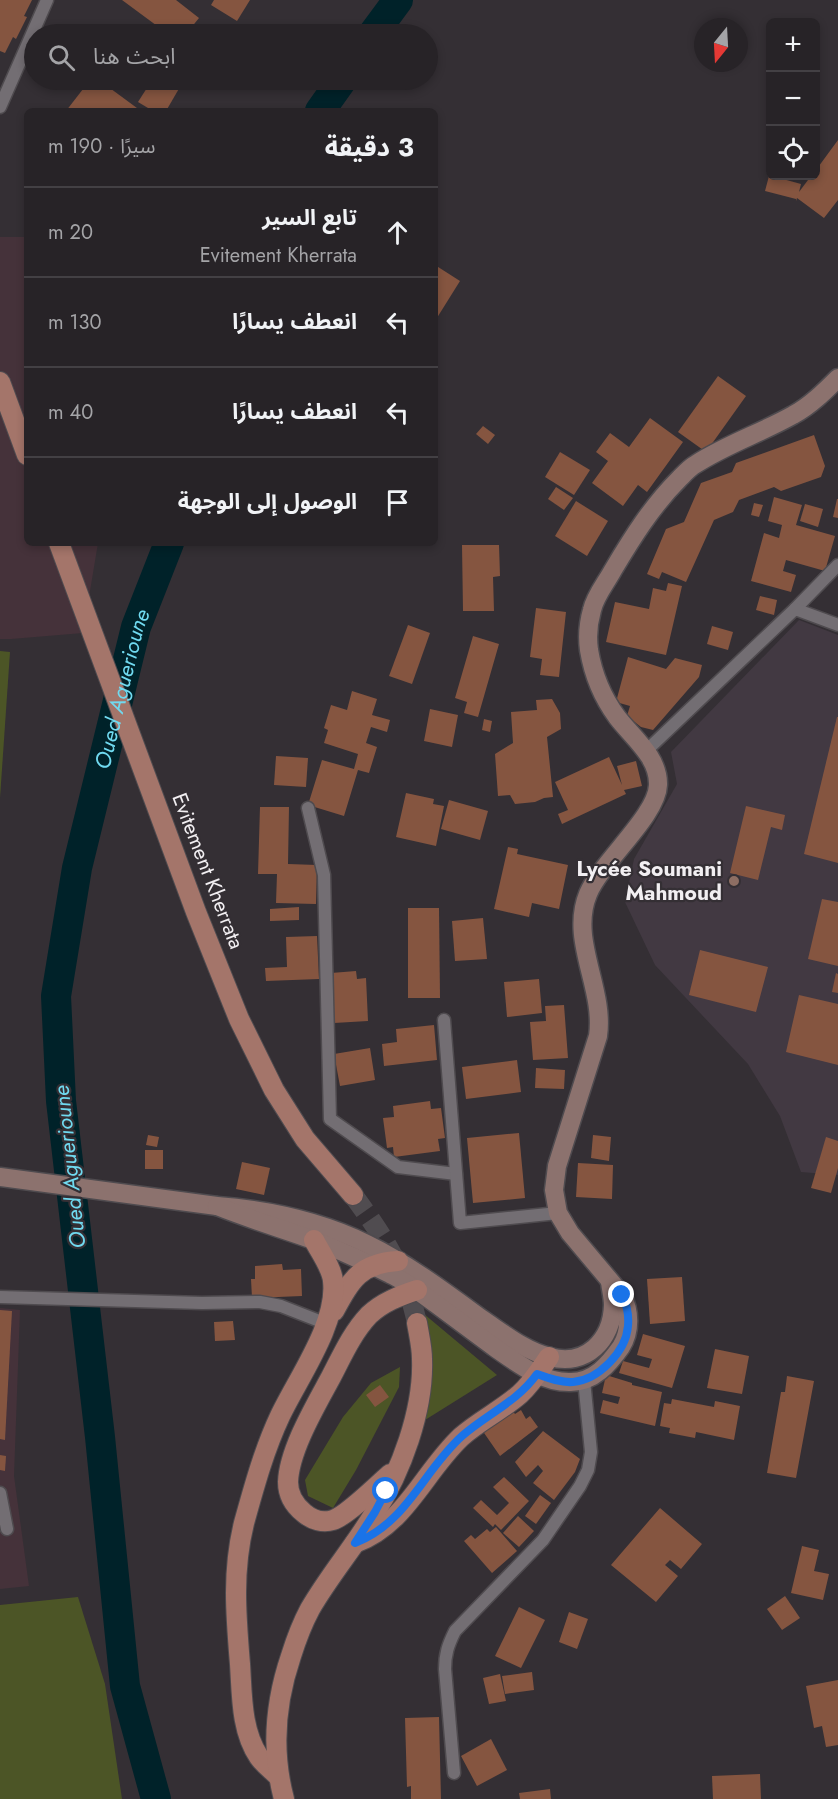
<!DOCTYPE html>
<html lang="ar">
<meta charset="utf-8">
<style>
:root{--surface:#272327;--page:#332f33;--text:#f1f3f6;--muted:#a4a4a7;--line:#434044}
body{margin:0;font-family:Jost,"Noto Sans Arabic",sans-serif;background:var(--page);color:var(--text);direction:rtl}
.controls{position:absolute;right:18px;top:18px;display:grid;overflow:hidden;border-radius:9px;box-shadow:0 3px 9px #0003}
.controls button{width:54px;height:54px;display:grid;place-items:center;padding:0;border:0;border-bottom:2px solid var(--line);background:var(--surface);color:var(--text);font:30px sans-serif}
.compass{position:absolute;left:694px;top:18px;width:54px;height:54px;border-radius:50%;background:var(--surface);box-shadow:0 3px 9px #0003;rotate:198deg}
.stop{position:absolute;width:18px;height:18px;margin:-14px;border:4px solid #1a73e8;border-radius:50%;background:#fff}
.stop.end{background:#1a73e8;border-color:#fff;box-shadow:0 2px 6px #0008}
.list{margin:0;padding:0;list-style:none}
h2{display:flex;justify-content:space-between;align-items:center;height:78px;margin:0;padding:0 24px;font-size:26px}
h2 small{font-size:20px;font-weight:400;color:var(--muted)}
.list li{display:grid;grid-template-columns:39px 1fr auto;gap:18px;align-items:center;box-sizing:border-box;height:90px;padding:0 24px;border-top:2px solid var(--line)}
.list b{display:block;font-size:22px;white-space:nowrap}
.list p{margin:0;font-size:20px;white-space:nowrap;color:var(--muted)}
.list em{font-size:20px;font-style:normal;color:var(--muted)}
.icon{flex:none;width:33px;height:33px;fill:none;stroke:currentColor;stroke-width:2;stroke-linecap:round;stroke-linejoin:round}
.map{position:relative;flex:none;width:838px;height:1799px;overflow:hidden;direction:ltr}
.search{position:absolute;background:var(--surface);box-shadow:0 3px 9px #0003;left:24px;top:24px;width:414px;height:66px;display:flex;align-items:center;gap:15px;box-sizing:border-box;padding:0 21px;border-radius:33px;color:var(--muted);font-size:22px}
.panel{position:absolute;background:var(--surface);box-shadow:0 3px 9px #0003;left:24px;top:108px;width:414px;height:438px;border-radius:9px;direction:rtl}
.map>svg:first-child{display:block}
.commercial{fill:#45323a}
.built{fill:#423942}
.green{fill:#4c5526}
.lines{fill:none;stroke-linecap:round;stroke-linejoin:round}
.river{stroke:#002229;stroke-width:30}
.building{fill:#855540}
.primary-tunnel{stroke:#504c50;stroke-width:20;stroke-dasharray:20 10;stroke-linecap:butt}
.minor-casing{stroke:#4f4b4f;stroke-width:15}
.secondary-casing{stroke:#4f4b4f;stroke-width:21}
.primary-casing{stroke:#4f4b4f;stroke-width:22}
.minor{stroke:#736e73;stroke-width:12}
.secondary{stroke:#8c726e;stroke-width:18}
.primary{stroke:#a4756a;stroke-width:20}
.route{stroke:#1a73e8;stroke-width:8}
.education-dot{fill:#8d6e63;stroke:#342f34;stroke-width:2}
.labels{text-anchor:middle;stroke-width:4.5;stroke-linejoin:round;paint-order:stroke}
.poi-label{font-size:21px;font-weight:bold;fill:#f2eff2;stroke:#342f34;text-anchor:end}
.street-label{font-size:21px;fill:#f2eff2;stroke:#342f34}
.water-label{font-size:22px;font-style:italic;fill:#70daf0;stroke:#342f34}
</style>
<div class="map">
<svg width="838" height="1799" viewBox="0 0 838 1799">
<rect width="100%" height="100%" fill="#342f34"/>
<g class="commercial">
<polygon points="0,237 27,237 27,543 98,543 83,633 11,639 0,639"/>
<polygon points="0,1308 20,1310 14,1476 29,1586 0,1589"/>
</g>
<polygon class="built" points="799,620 838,635 838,1175 801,1172 780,1116 748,1064 655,965 625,902 634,859 677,784 671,752"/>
<g class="green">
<polygon points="0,651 10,652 0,798"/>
<polygon points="424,1314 497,1375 425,1420 430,1351"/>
<polygon points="400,1367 399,1387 356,1470 333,1508 308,1496 305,1480 343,1417 371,1383"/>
<polygon points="78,1597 105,1684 122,1799 0,1799 0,1605"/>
</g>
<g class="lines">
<g class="river">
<polyline points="373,34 398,0"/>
<polyline points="320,111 342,80"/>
<path id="s1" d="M156,1799L125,1686L100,1437L61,1101L56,996L77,868L136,627L169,543"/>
</g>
</g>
<g class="building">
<polygon points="0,0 32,0 24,16 27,17 16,39 13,37 5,53 0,51"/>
<polygon points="122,0 176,0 199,18 186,34 168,34"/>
<polygon points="214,0 250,0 237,21 211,5"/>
<polygon points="128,28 138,32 137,34 126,34"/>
<polygon points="90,80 99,80 141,111 66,111"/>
<polygon points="152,80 184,80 166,111 153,111 138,102"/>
<polygon points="838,140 838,200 824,218 797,198 796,201 796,199 765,191 769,176 772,176 801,184 799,192 811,176 816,176 816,170"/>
<polygon points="435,265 460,281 435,321"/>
<polygon points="718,376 746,396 706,452 678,432"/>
<polygon points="650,418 683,442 647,492 638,485 623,506 592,483 608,461 596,452 610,433 629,447"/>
<polygon points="483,426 495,435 488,444 476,434"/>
<polygon points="814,435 825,466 821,477 781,491 774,487 739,500 733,512 714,520 686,582 662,572 659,579 647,574 666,529 684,522 701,483 732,472 736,463"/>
<polygon points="560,452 590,470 574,495 545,477"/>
<polygon points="556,487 573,498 564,510 548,499"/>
<polygon points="774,497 802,505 796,525 835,536 825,571 786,560 783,571 796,575 791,592 751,581 764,533 779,538 782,525 768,521"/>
<polygon points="837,499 838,499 838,518 833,517"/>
<polygon points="576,501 608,521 587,556 555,536"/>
<polygon points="754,503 763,505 759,517 751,515"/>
<polygon points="805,504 823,509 818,527 800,521"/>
<polygon points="462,545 499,545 500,576 493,577 494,611 463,611"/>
<polygon points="668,583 682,586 666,655 606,642 615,602 649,609 653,588 666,591"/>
<polygon points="760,596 777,600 774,615 756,610"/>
<polygon points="536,608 566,612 559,677 540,675 542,659 530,657"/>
<polygon points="408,625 430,633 412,684 389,676"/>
<polygon points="712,626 733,632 728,650 707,644"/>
<polygon points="473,636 499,644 478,717 464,713 467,702 455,698"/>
<polygon points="628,657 666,669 675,658 702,665 699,677 653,730 641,727 627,716 630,706 616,702"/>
<polygon points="352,691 377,699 372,715 390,720 387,732 371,727 366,743 377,747 369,773 358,770 344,816 308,805 322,760 354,769 358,754 324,743 328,730 324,728 331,705 347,710"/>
<polygon points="552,699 560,713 561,729 547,737 553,797 544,798 535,802 515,804 510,795 498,796 495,754 513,743 511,712 537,710 536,700"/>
<polygon points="430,709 458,715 452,747 424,741"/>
<polygon points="837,717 838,717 838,863 804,854"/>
<polygon points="484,719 492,721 490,732 482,730"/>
<polygon points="276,756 308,758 306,787 274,785"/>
<polygon points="609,757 622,785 617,766 636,761 642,786 624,790 626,794 562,824 558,814 568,810 555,782"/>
<polygon points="406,793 434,799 433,804 444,806 436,846 396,837"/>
<polygon points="449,800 488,811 480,840 441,829"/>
<polygon points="746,806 785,815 782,830 771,827 758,880 730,873"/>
<polygon points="260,807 289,807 288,864 317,865 316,904 276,903 277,874 258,874"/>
<polygon points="508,847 518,849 517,854 568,865 559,909 532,903 529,917 494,909"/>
<polygon points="822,899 838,902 838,966 808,959"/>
<polygon points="299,907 299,920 270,921 270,909"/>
<polygon points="408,908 439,908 440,998 408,998"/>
<polygon points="483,918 487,959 455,961 452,921"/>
<polygon points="317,936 319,979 266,981 265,968 287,967 286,937"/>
<polygon points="700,950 768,967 756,1012 689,995"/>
<polygon points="356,971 357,979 366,978 368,1021 334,1023 331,973"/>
<polygon points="836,973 838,974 838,993 832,992"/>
<polygon points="539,979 542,1013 507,1017 504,982"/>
<polygon points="799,995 838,1004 838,1065 786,1052"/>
<polygon points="564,1005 568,1058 533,1060 530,1022 546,1021 545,1006"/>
<polygon points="434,1025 437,1060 384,1066 382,1044 397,1042 396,1029"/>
<polygon points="370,1048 375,1080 340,1086 334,1054"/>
<polygon points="517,1060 521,1092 466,1099 462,1067"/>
<polygon points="536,1068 565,1070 564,1089 535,1088"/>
<polygon points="430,1101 431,1109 441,1108 445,1138 438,1139 440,1151 394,1157 393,1147 387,1148 383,1118 394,1117 393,1106"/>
<polygon points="519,1133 525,1198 473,1203 467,1138"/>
<polygon points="148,1135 159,1137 157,1147 146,1145"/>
<polygon points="593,1135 611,1137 609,1161 591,1158"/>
<polygon points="826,1137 838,1141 838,1168 831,1193 811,1188"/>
<rect x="145" y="1150" width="18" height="19"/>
<polygon points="242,1162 270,1168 264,1195 236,1189"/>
<polygon points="578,1163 613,1165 612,1199 576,1197"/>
<polygon points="282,1264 283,1270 301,1269 302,1296 252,1298 251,1279 255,1279 255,1266"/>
<polygon points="682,1277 685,1321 650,1324 647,1279"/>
<polygon points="0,1310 12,1311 5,1440 0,1439"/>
<polygon points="233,1321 235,1340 215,1341 214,1322"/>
<polygon points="643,1334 685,1346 672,1388 619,1373 623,1361 649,1368 652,1359 637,1355"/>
<polygon points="715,1349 749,1356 742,1394 707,1388"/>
<polygon points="606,1375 632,1383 632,1385 662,1392 655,1426 600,1413 603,1400 618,1404 620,1397 602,1393"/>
<polygon points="787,1376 814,1381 796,1478 767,1473 781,1392 785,1392"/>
<polygon points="380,1385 389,1397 375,1407 366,1395"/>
<polygon points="672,1399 714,1407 715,1401 740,1406 734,1440 696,1432 695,1438 669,1433 670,1428 660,1426 664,1403 671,1404"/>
<polygon points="512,1410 515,1414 521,1410 526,1419 530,1416 538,1427 500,1456 482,1430"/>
<polygon points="543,1431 580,1459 575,1472 554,1500 533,1483 543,1471 538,1465 526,1477 515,1462"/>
<polygon points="0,1455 6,1456 5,1471 0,1470"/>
<polygon points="504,1477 529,1501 501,1530 495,1524 493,1527 473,1508 481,1500 497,1515 509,1503 493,1487"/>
<polygon points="540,1495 551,1503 536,1524 525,1516"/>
<polygon points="660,1508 702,1544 681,1569 670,1560 665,1565 678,1576 656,1602 611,1565"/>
<polygon points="518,1516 534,1531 519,1547 503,1533"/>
<polygon points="496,1527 517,1551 492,1573 464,1541 471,1535 475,1539 487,1529 490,1532"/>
<polygon points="802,1546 819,1550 814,1571 829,1574 823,1600 791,1593"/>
<polygon points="785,1596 800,1618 782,1630 767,1609"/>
<polygon points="519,1607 545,1620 521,1668 495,1656"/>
<polygon points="569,1612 588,1619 577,1649 559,1642"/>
<polygon points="532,1672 534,1690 505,1694 502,1676"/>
<polygon points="500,1674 506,1701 489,1704 483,1678"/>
<polygon points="838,1680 838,1745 826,1747 822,1726 814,1728 806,1686"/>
<polygon points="439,1717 441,1799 411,1799 411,1786 407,1787 405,1718"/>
<polygon points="491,1739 507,1770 477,1786 461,1756"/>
<polygon points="760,1774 761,1799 713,1799 712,1776"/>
<polygon points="550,1789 551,1799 520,1799 519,1793"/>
</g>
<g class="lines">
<path class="primary-tunnel" d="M353,1195C384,1237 406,1271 417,1323"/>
<g class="minor-casing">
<g id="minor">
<polyline points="0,107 47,0"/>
<polyline points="795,609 838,565"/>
<polyline points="646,751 795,609 838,625"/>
<polyline points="308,808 324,875 330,1119 398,1167 456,1174"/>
<polyline points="444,1020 460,1223 558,1213"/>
<polyline points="0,1297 202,1303 260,1302 281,1306 327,1324"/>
<polyline points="0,1493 7,1529"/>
<path d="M454,1773L445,1669C445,1654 448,1645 455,1631L543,1540L580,1486L588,1470L591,1452L584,1380"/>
</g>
</g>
<g class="secondary-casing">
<g id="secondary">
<path d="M0,1177L217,1206C269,1210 320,1221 367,1244C408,1264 445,1292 482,1319C503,1333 525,1351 550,1357C586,1367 612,1340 613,1305C613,1298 611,1290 610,1282"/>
<path d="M217,1206C249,1219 283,1229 316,1241C341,1251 366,1262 390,1274C407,1282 421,1293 436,1304C455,1318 475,1333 494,1347C517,1363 542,1383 571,1382C594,1382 609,1364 621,1347C631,1331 630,1311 622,1295L570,1233L558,1213L554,1190L557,1166L598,1036C605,988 569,940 588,894C601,862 657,816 658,785C659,757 632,737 617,717C603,698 593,674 589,650C587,636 588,624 592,610C595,596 606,583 613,570C632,538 652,506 679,479C684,474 689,468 696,464C727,444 761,433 793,415C810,406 825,391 838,378"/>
</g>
</g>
<g class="primary-casing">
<g id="primary">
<polyline points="0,382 27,455"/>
<polyline points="59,543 196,912 239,1019 274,1090 305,1139 353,1195"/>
<path d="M334,1311C351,1280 360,1263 398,1261"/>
<path d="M390,1474C378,1485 346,1516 333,1520C323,1523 312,1520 304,1513C294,1505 288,1494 288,1482C289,1450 316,1405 331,1377C342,1356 352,1333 369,1315C383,1302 399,1296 417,1290"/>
<path d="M355,1543C406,1524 423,1473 461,1437C479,1421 502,1410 520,1394C532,1383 540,1370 549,1357"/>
<path d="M278,1776C272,1770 264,1764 259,1757C241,1731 242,1694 240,1664C236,1616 232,1571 244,1523C254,1487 264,1450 280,1416C298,1378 338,1323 333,1281C332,1268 320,1252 314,1240"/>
<path d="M284,1799C271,1750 275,1703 291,1656C296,1640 302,1624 310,1609C329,1576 354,1547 374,1514C401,1472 424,1410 422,1359C422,1347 419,1335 417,1323"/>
</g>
</g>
<use href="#minor" class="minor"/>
<use href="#secondary" class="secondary"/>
<use href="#primary" class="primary"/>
</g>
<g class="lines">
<path class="route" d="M386,1491L375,1512L355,1543C407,1523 423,1471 462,1436C487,1414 517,1402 537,1374C548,1378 561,1383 573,1382C598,1380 626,1352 628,1326C629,1315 627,1305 622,1295"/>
</g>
<circle class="education-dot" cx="734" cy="881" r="6"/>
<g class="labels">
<g class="poi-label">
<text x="722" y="876">Lycée Soumani<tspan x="722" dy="24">Mahmoud</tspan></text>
</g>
<g class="street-label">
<text transform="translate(208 871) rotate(69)" y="7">Evitement Kherrata</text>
</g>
<g class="water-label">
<text dy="8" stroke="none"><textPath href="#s1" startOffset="1125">Oued Aguerioune</textPath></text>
<text transform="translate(69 1167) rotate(-96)" y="8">Oued Aguerioune</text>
</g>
</g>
</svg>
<div class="controls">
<button>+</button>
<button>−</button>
<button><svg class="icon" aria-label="locate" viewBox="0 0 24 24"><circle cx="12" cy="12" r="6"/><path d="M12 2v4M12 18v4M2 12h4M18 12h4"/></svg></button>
</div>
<svg class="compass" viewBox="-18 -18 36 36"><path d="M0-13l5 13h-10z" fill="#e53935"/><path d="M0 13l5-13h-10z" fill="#a4a4a7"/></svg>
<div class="stop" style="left:386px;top:1491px"></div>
<div class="stop end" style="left:622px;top:1295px"></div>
<div class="search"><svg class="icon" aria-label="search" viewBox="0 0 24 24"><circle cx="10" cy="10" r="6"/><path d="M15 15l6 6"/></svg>ابحث هنا</div>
<section class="panel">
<h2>3 دقيقة<small>سيرًا · 190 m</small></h2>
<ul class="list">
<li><svg class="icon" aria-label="ahead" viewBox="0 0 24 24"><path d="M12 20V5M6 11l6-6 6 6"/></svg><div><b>تابع السير</b><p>Evitement Kherrata</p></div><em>20 m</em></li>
<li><svg class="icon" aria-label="left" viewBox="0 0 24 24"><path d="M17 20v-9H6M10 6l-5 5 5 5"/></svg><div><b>انعطف يسارًا</b></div><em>130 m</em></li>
<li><svg class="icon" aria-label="left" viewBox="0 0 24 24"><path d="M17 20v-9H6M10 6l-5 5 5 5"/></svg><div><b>انعطف يسارًا</b></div><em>40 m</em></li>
<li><svg class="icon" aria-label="arrive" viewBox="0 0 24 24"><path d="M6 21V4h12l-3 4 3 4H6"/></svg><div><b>الوصول إلى الوجهة</b></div></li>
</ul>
</section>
</div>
